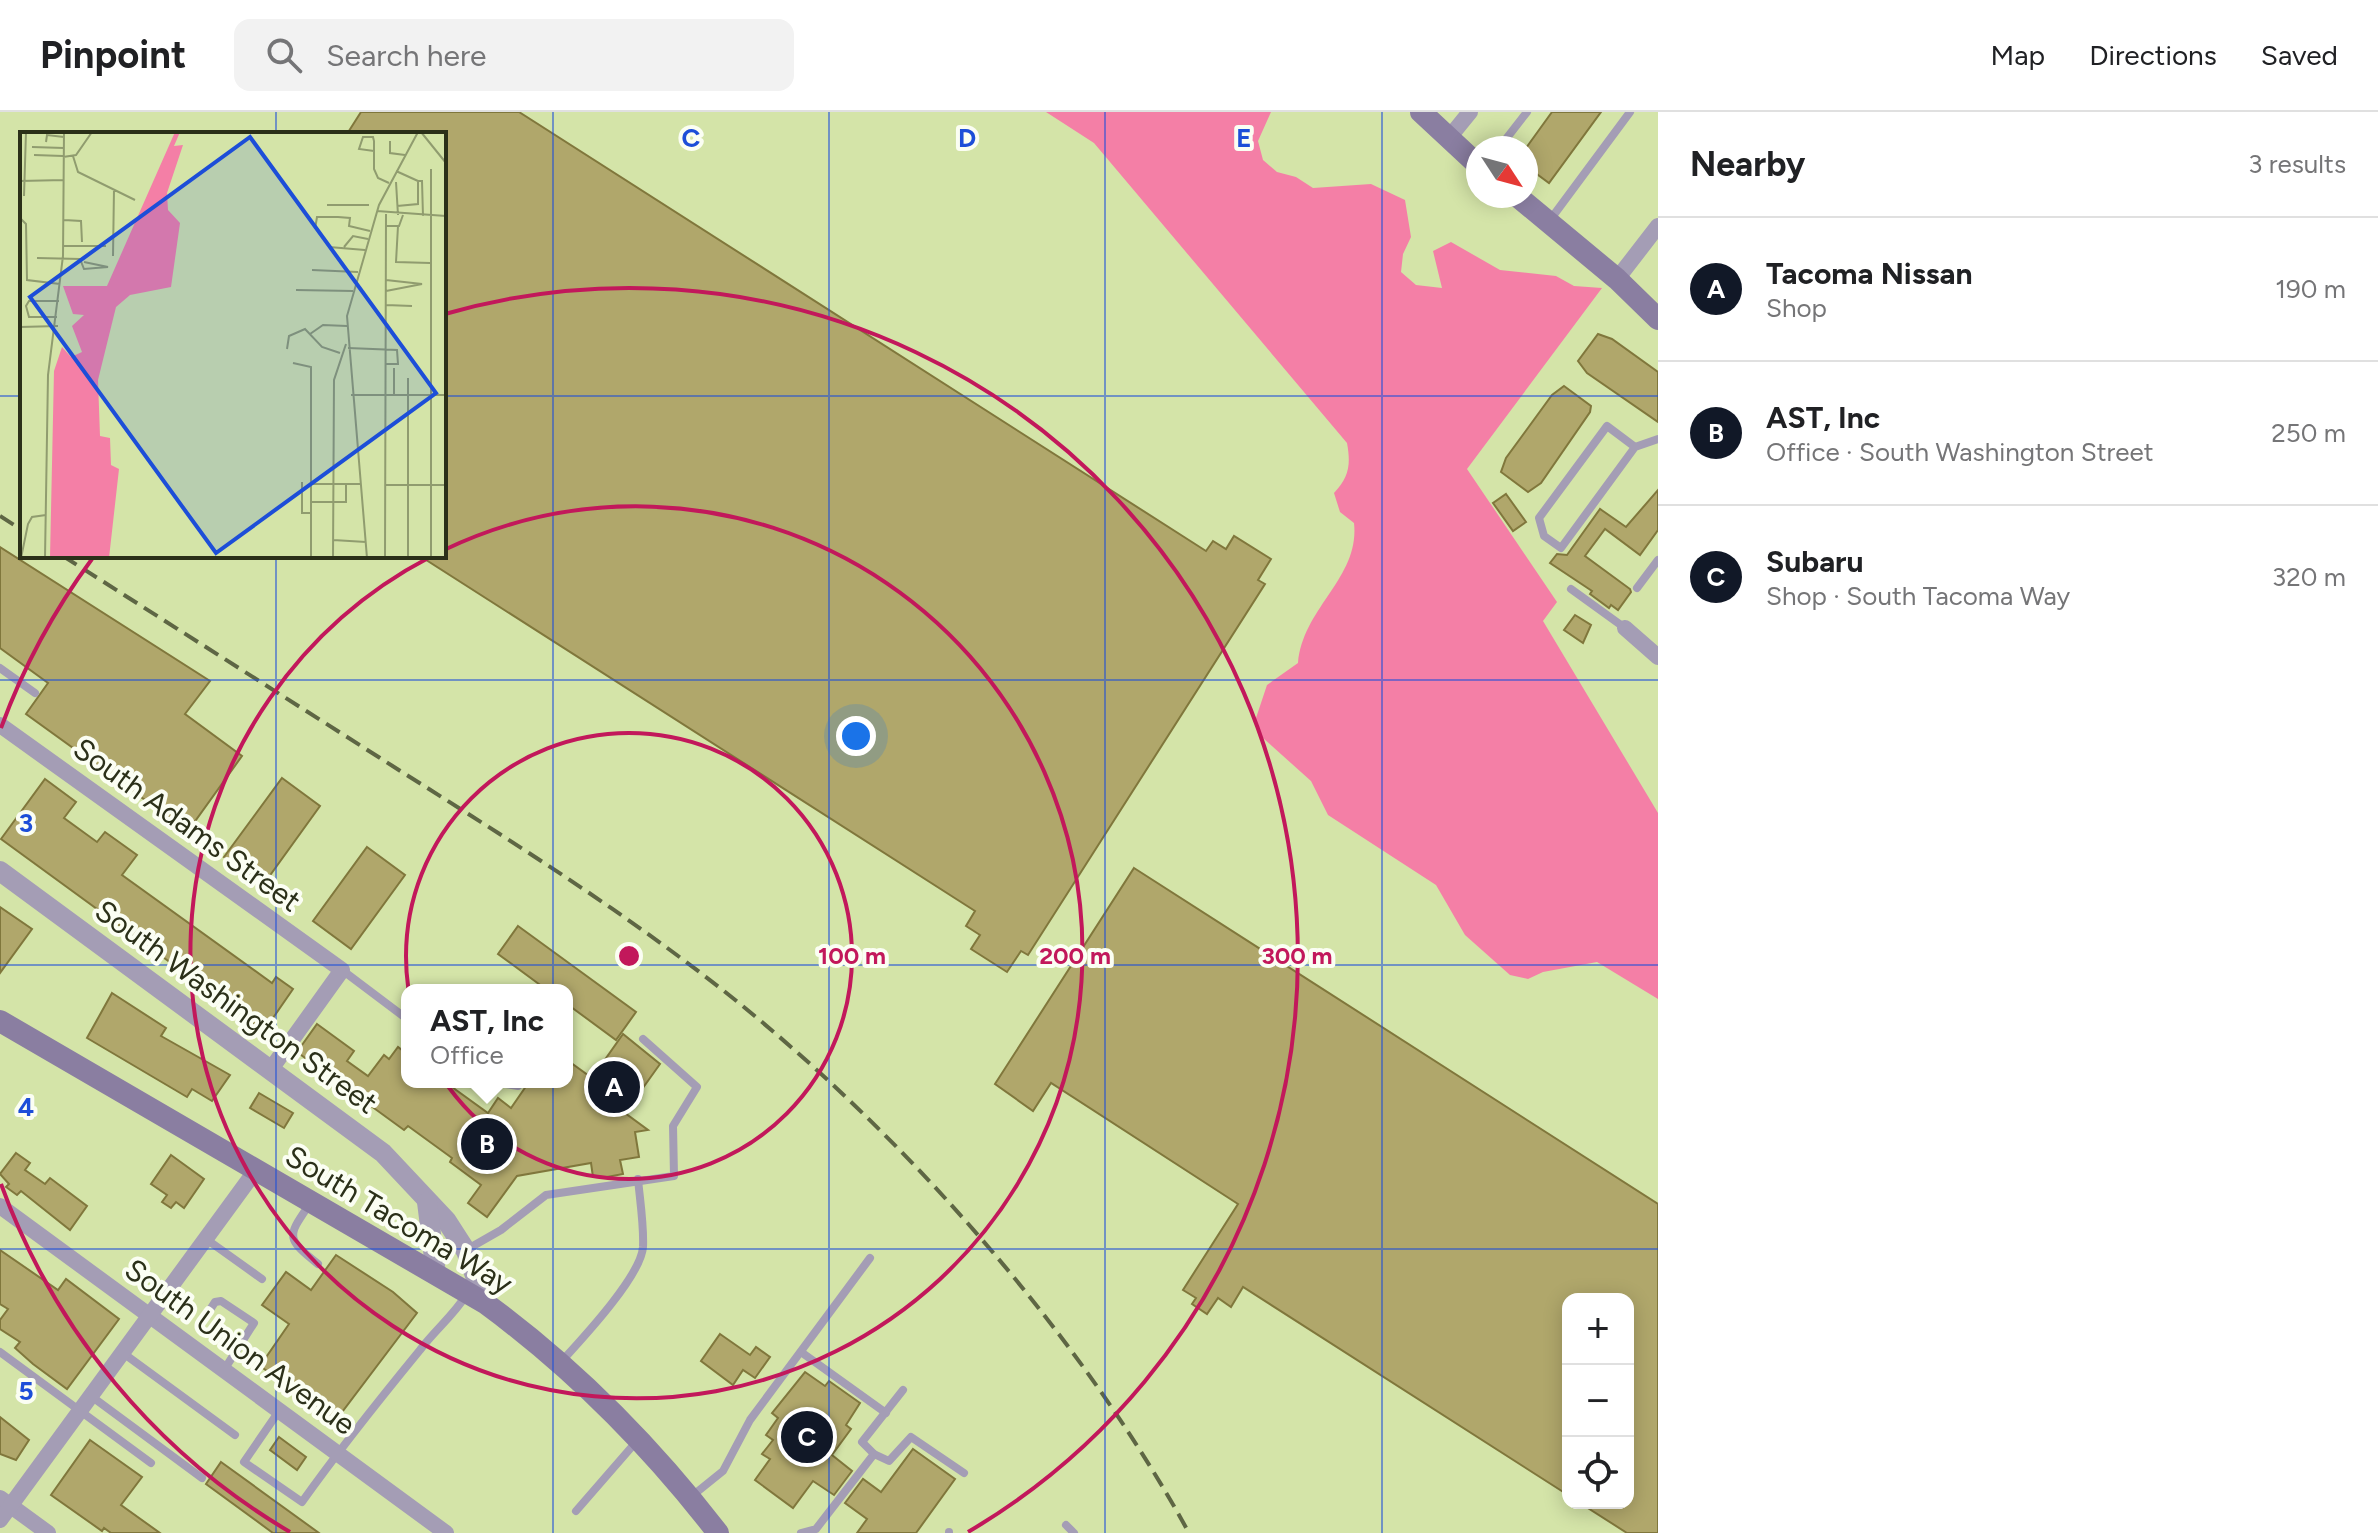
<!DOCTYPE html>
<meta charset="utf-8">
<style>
:root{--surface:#fff;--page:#f2f2f2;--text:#202124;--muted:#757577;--line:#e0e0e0;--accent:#111827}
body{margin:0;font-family:Figtree,sans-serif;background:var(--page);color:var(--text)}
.controls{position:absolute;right:24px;bottom:24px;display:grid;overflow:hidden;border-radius:16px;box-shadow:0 4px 20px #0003}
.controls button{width:72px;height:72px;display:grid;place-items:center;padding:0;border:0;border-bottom:2px solid var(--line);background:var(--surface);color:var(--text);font:40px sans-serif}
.compass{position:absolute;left:1466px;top:24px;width:72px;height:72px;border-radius:50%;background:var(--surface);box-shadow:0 4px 20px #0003;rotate:126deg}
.you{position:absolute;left:856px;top:624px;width:28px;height:28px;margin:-20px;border:6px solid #fff;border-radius:50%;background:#1a73e8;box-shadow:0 0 0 12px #1a73e833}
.badge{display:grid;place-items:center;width:52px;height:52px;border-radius:50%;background:var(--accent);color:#fff;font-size:26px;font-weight:700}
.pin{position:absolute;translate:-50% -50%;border:4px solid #fff;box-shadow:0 2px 8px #0006}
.popup{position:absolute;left:401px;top:872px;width:172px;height:104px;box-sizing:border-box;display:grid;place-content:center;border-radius:16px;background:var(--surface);filter:drop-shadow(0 2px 6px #0005);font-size:26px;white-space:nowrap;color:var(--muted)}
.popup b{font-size:30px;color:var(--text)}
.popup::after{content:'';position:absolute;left:50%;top:100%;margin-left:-16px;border:16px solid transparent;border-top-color:var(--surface)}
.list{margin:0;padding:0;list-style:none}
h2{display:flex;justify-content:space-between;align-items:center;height:104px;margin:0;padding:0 32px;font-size:34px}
h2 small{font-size:26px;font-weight:400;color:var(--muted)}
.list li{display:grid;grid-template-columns:52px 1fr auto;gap:24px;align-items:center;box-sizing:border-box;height:144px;padding:0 32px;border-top:2px solid var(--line)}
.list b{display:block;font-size:30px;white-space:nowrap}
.list p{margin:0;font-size:26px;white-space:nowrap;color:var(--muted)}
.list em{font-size:26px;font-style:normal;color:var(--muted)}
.icon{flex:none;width:44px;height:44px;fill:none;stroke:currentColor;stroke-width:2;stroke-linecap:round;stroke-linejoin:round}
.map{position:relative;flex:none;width:1658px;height:1421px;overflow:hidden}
header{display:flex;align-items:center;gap:48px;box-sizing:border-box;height:112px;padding:0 40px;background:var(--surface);border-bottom:2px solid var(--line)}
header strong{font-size:38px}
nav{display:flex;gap:44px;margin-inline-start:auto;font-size:28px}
.search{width:560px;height:72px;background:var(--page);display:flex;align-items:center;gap:20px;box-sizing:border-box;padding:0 28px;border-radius:16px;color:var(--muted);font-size:30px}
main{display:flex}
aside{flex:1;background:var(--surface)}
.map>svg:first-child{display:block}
.forest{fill:#f47fa6}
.building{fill:#b0a76b;stroke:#80773c;stroke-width:2}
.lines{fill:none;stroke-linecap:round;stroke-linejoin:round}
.service{stroke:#a49db5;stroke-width:8}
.minor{stroke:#a49db5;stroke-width:16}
.tertiary{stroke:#a49db5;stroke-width:20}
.secondary{stroke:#8a7ea1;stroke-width:22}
.rail{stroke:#5e6644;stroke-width:4;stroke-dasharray:16 8;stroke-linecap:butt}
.grid{fill:none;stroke:#1d4ed8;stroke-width:2;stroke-opacity:0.55}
.ring{fill:none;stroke:#c2185b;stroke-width:4}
.labels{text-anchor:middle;stroke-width:8;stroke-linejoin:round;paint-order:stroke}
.street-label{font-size:30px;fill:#2b3019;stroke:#fbfef3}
.inset-road{fill:none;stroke:#909c6f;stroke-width:2}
.view{fill:#1d4ed8;fill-opacity:0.15;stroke:#1d4ed8;stroke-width:4}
.inset-edge{fill:none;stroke:#2b3019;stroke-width:4}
.grid-label{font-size:26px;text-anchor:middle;font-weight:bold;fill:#1d4ed8;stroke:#fbfef3;stroke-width:8;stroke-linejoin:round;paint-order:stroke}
.centre{fill:#c2185b;stroke:#fbfef3;stroke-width:4}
.ring-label{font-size:24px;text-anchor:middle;font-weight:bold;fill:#c2185b;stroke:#fbfef3;stroke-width:8;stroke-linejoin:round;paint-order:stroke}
</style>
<header>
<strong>Pinpoint</strong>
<div class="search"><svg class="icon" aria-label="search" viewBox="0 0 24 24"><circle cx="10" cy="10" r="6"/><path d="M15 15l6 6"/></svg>Search here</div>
<nav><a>Map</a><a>Directions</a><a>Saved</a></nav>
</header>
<main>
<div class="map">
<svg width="1658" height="1421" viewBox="0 0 1658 1421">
<rect width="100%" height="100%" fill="#d4e4a8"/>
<path class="forest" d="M1046,0H1271L1258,29L1263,48L1277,60L1296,65L1313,76L1371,72L1405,88L1411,125L1403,142L1401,160L1416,173L1442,176L1433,139L1451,130L1500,158L1556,164L1574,174L1602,176L1467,357L1557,490L1543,509L1658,701V887L1597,850L1543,860L1528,867L1510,863L1465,823L1436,773L1328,703L1311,669L1263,626L1255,609L1267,573L1298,551C1303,495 1360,466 1354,411L1340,400L1334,381C1349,365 1351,353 1347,331L1094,31Z"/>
<g class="building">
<polygon points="361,0 519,0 1206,439 1213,429 1226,437 1234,424 1271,447 1258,468 1265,472 1028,843 1021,839 1007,860 971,837 980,823 966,814 975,799 420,444 444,444 444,22 347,22"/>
<polygon points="1552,0 1601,0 1549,71 1526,54 1526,36"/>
<polygon points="1598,222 1612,227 1658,260 1658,310 1587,261 1578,249"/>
<polygon points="1564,274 1591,294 1590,300 1541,371 1528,380 1501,360 1506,346 1552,283"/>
<polygon points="1658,378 1658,418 1640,443 1605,417 1585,444 1630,477 1631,480 1618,498 1611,493 1609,496 1590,482 1592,479 1550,451 1557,442 1567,443 1600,397 1626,415"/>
<polygon points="1506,382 1526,410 1513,419 1493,391"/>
<polygon points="0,435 210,569 185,602 242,644 188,719 26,602 48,571 0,536"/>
<polygon points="1575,503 1591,513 1583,531 1564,518"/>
<polygon points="282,666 320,694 263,773 224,745"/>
<polygon points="45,667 76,690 64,706 97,730 105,720 137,743 122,763 272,871 276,865 293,877 264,919 246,906 249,902 237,892 218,878 215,883 1,727"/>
<polygon points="367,735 405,763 351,837 313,809"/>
<polygon points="1134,756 1658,1092 1658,1421 1627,1421 1580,1391 1628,1391 1628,1187 1568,1187 1568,1383 1243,1175 1231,1195 1218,1186 1207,1202 1192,1192 1196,1186 1183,1178 1238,1092 1051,971 1033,999 995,972"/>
<polygon points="0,795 32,817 0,861"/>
<polygon points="518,814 636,900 616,928 567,892 567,878 547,878 498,842"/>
<polygon points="112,881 166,916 161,924 230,963 212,989 192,977 187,985 87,926"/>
<polygon points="317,912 354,939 347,949 368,964 384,943 389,947 398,935 407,942 407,970 445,970 488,1001 498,986 511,996 529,970 567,970 567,948 592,966 623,922 660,952 625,1001 648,1018 635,1020 639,1045 620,1048 623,1062 607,1065 593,1065 591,1051 517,1064 487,1105 468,1091 481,1073 450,1050 452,1046 408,1014 404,1018 297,940"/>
<polygon points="259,981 293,1001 284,1016 250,996"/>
<polygon points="16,1041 30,1051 25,1058 45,1072 50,1066 87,1094 70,1118 21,1079 17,1083 6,1075 9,1072 0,1062"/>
<polygon points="171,1043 204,1067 184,1096 176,1090 171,1096 162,1090 167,1083 151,1072"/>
<polygon points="0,1138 58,1178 66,1167 119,1207 67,1277 33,1252 15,1236 20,1230 0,1217 0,1208 8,1197 0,1192"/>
<polygon points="336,1143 393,1180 417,1201 336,1308 260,1254 289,1212 262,1193 286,1160 311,1178"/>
<polygon points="720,1222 750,1243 756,1235 770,1245 755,1266 743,1258 733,1273 701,1249"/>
<polygon points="805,1260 825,1274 829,1269 860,1291 846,1313 851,1317 832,1343 852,1359 834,1383 813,1369 793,1396 755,1368 770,1347 762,1342 773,1328 766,1323 778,1306 772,1301"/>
<polygon points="0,1305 29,1328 16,1348 0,1342"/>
<polygon points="279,1325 306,1345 297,1358 270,1338"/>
<polygon points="90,1328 142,1365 121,1393 160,1421 111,1421 104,1416 102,1419 51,1383"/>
<polygon points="913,1337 955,1367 916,1421 857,1421 867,1407 845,1391 863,1367 881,1380"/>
<polygon points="221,1350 319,1421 273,1421 206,1372"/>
</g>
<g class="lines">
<g class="service">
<polyline points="1499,36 1527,0"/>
<polyline points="1550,108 1630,0"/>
<polyline points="1635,335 1607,314 1539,406 1544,424 1561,436 1635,335 1658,327"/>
<polyline points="1637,476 1658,448"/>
<polyline points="1571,477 1625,516"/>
<polyline points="0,556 35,581"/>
<polyline points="342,858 407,907"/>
<polyline points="567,910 568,908"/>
<polyline points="492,970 518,974 521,970"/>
<path d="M311,1090C288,1124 284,1125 318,1152"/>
<polyline points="206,1127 262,1167"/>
<polyline points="466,1138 501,1118 546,1083 674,1064 673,1014 697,975 643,927"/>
<polyline points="204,1207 215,1190 221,1189 254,1211 224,1258"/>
<polyline points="0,1240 151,1351"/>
<polyline points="801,1240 886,1301"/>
<polyline points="123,1241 235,1323"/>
<path d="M561,1250C582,1227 641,1164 643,1135C644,1113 640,1089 638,1067"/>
<polyline points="91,1284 202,1366"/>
<path d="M279,1299L244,1350L302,1390C339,1338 379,1288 420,1238C435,1218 453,1204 467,1182"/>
<polyline points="874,1342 889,1349 911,1325 964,1361"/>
<polyline points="692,1384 723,1359 750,1308 870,1146"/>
<polyline points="576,1399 636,1330"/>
<polyline points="1066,1413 1074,1421"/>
<polyline points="801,1421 816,1417 874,1342 862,1330 903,1278"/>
<polyline points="949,1421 949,1420"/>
</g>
<g class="minor">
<polyline points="1448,27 1470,0"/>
<polyline points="1617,167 1658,114"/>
<polyline points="1625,516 1658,545"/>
<polyline points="0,613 342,858 271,957"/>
<polyline points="0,1094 446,1421"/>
<polyline points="0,1386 48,1421"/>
<polyline points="0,1408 256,1058"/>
</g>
<g class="tertiary">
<polyline points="0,759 383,1041 446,1108 466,1139 485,1191"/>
<polyline points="427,1090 436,1162"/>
</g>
<g class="secondary">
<polyline points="1421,0 1478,53"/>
<polyline points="1517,84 1617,167 1658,207"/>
<path d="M0,909L485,1191C575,1257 650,1333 718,1421"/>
</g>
<g class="rail">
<polyline points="0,404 22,418"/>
<path d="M63,444C176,516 289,588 402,660C516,732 629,803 734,887C908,1027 1082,1225 1189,1421"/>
</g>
</g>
<path class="grid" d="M276,0V22M553,0V1421M829,0V1421M1105,0V1421M1382,0V1421M0,284H22M444,284H1658M276,444V1421M0,568H1658M0,853H1658M0,1137H1658"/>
<g class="ring">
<circle cx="629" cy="844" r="223"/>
<path d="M444 438A446 446 0 1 1 430 445"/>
<path d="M290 1420A668 668 0 0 1 1 1072M1 616A668 668 0 0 1 92 447M445 202A668 668 0 0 1 968 1420"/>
</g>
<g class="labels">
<g class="street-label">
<text transform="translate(187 713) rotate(36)" y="10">South Adams Street</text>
<text transform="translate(236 895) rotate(36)" y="10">South Washington Street</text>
<text transform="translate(399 1108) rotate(31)" y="10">South Tacoma Way</text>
<text transform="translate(240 1235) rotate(36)" y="10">South Union Avenue</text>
</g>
</g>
<g transform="translate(20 20)">
<rect width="426" height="426" fill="#d4e4a8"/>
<path d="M155,0H160L154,14L163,13L147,61L148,78L160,91L151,155L110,163L96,175L78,248L80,304L90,306L91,333L99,337L89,426H30L34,239L42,215L51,225L62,220L52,194L64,183L53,182L43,154H87Z" fill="#f47fa6"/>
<path class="inset-road" d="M401,0L426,31M370,9V21L385,23M26,10L27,3L44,5M12,15L44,16M354,19L339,17L343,5H353L354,9V37L358,46L369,51M14,23L43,24M53,24L58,40L115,68M43,25L56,23L72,0M376,39L398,49V72L377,74M0,49L44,48M398,49H402L403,84M376,50L378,83M4,64L6,0M307,73H349M357,79L426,84M0,86L6,92L7,148L40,152M44,88L61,89L62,110M366,94H379L383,83M378,94L376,130L410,131M295,97L297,85H318L330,86L329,94L350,99M43,114H86M309,115L345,118M324,115L333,104L348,107M93,124L94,57M17,126L60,127L64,137L88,135L64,130M292,138L338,140M276,158L333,159M366,159L402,152L366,148M366,173L392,174M37,185H9L6,174L9,169H39M0,195L38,194M290,202L303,193L327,194M328,216L377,218L378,232H366M267,217L269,204L285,197L302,215L320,221M273,231L291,235V426M374,236V263M331,263H426M282,350V381H291M291,352H340M365,353H426M291,370H326V352M313,408L346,410M1,426L8,392L12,385L26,383M25,426L28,243L43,124L44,0M313,426L314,248L326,212M347,426L327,184L359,73L398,0M365,426L366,82M388,426V246M411,426V37"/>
<path class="view" d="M230,5L416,261L196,421L10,165Z"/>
<rect width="426" height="426" class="inset-edge"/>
</g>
<g class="grid-label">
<text x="691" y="35">C</text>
<text x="967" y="35">D</text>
<text x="1244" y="35">E</text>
<text x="26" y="720">3</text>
<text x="26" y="1004">4</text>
<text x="26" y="1288">5</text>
</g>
<circle cx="629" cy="844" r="12" class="centre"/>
<g class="ring-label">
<text x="852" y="852">100 m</text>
<text x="1075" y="852">200 m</text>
<text x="1297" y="852">300 m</text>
</g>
</svg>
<div class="controls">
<button>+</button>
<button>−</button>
<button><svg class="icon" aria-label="locate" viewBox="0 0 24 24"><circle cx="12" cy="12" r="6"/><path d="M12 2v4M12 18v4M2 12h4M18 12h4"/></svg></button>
</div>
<svg class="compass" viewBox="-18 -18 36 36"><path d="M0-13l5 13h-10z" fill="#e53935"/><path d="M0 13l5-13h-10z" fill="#757577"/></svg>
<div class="you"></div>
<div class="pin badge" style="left:614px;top:975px">A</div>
<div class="pin badge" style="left:487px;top:1032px">B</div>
<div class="popup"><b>AST, Inc</b>Office</div>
<div class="pin badge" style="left:807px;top:1325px">C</div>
</div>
<aside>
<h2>Nearby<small>3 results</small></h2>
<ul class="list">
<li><span class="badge">A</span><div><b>Tacoma Nissan</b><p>Shop</p></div><em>190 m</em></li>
<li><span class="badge">B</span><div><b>AST, Inc</b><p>Office · South Washington Street</p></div><em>250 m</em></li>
<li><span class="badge">C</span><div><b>Subaru</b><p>Shop · South Tacoma Way</p></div><em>320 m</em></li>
</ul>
</aside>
</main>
